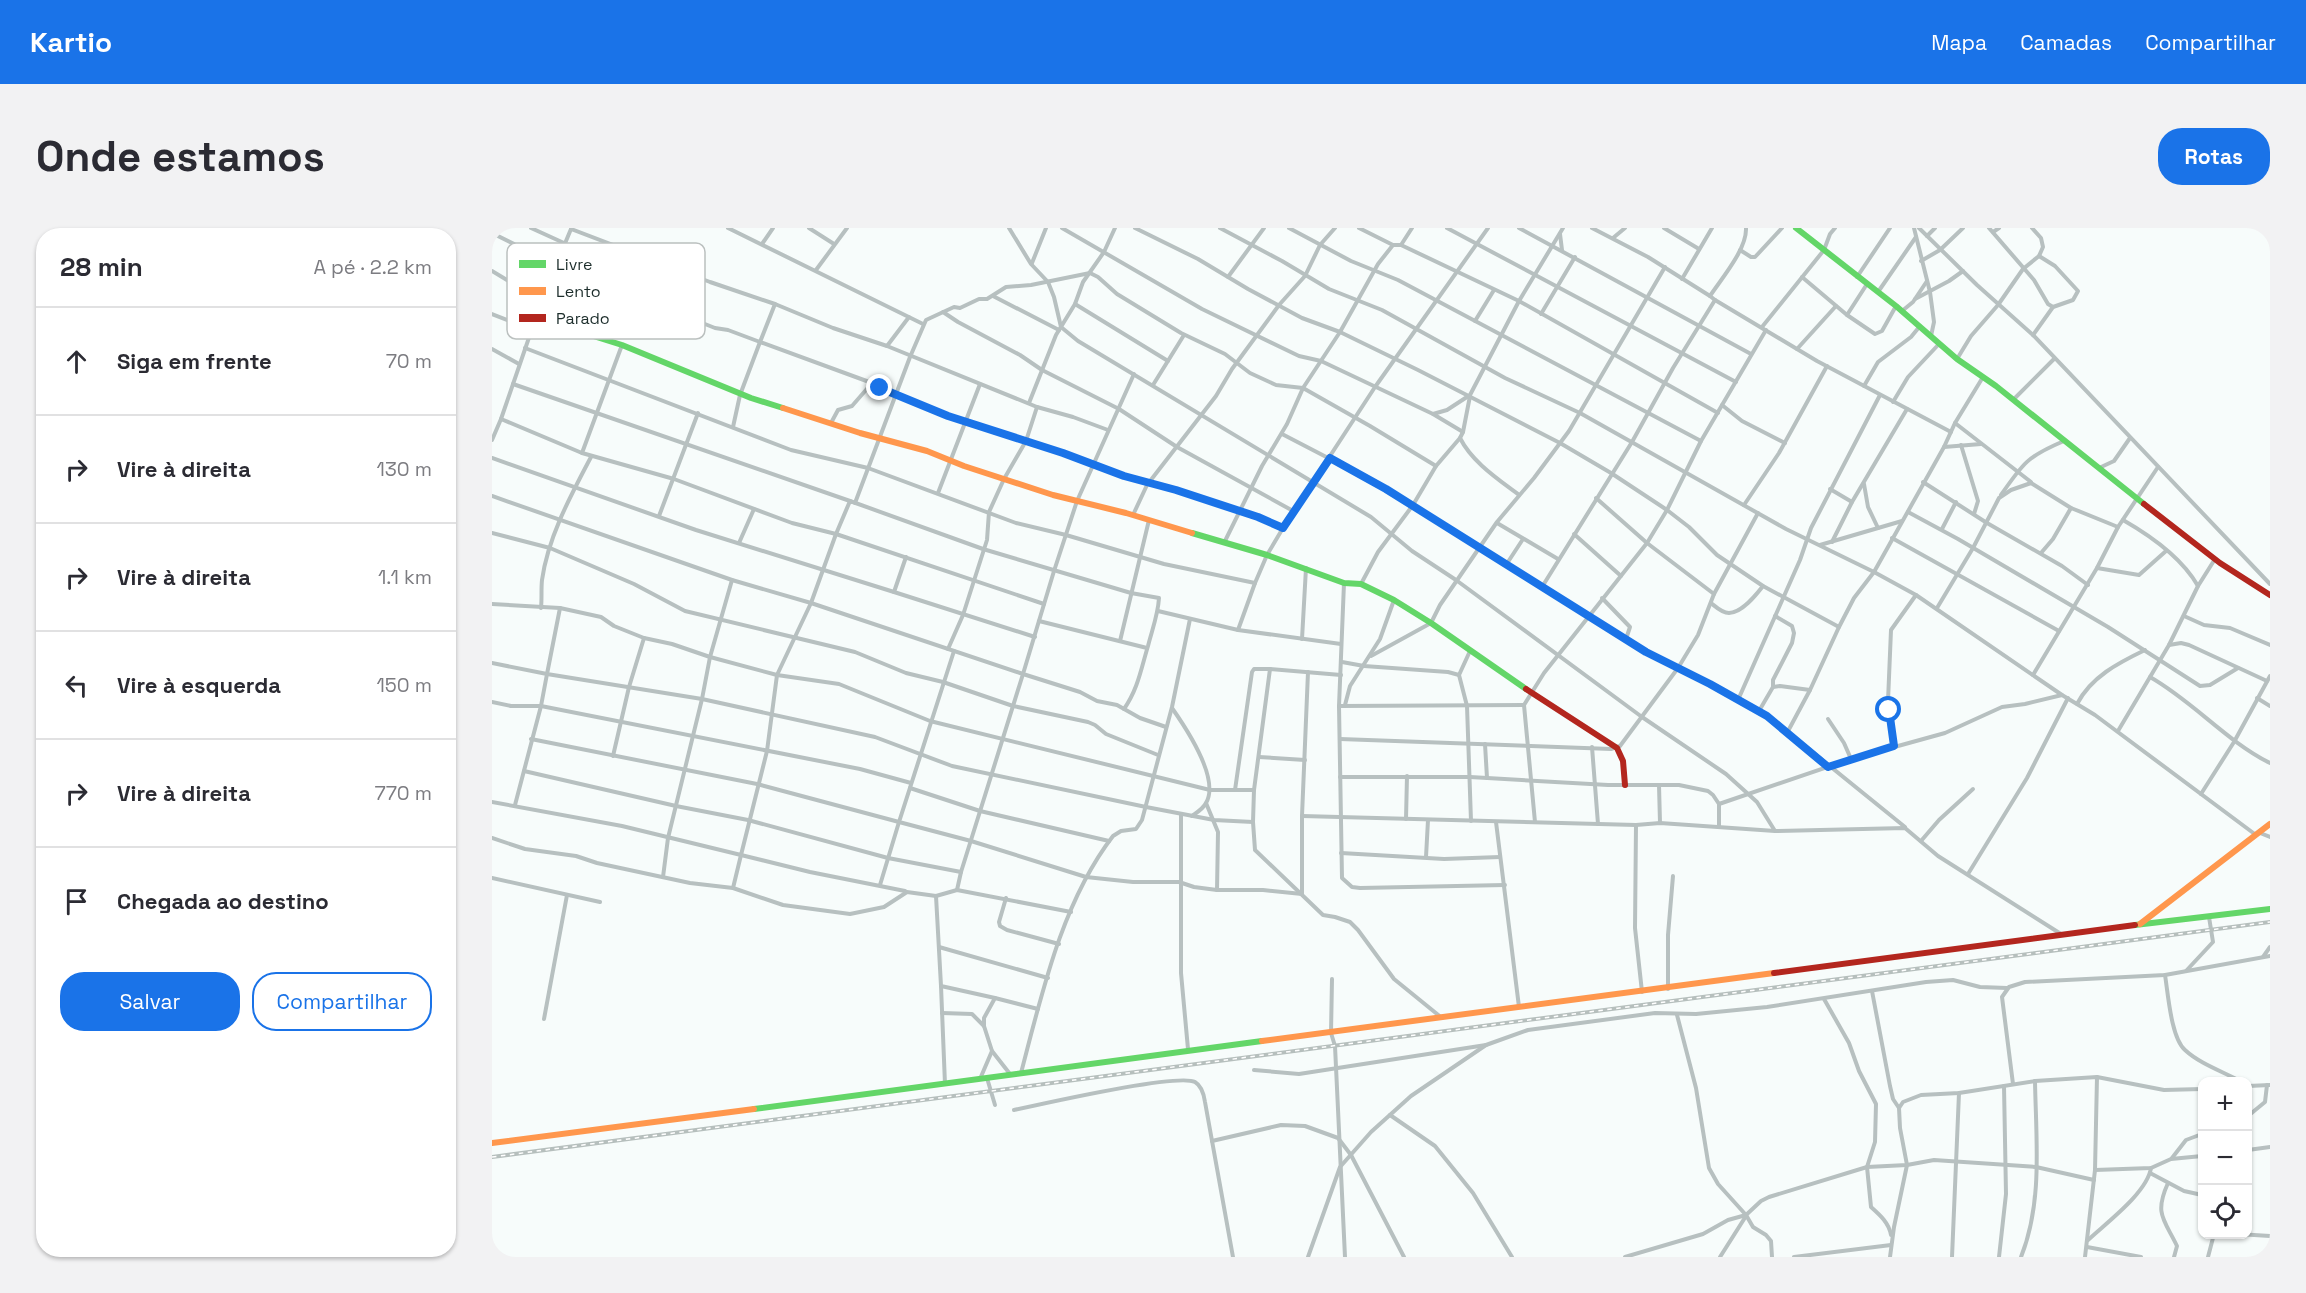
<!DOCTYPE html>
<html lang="pt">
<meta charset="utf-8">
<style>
:root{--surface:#fff;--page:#f2f2f3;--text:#2b2b33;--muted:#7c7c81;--line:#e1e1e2;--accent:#1a73e8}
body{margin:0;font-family:"Space Grotesk",sans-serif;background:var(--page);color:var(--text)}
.controls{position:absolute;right:18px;bottom:18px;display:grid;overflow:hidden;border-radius:12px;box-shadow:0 2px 4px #0004}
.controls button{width:54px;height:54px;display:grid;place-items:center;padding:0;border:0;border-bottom:2px solid var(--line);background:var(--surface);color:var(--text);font:30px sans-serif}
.stop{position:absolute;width:18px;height:18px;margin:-14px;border:4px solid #1a73e8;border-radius:50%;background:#fff}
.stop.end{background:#1a73e8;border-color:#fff;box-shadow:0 2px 6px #0008}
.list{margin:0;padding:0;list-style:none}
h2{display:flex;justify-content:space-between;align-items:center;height:78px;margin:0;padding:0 24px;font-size:26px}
h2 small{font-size:20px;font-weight:400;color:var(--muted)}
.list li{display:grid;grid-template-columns:39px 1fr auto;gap:18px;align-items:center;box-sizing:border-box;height:108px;padding:0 24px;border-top:2px solid var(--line)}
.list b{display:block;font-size:22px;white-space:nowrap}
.list em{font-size:20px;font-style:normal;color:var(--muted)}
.actions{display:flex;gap:12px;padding:18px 24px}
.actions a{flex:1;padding:14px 0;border:2px solid var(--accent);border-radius:24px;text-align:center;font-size:21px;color:var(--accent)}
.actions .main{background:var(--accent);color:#fff}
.icon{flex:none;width:33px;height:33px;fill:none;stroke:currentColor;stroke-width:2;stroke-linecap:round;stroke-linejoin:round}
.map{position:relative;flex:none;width:1778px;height:1029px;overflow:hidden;border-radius:24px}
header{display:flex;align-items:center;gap:36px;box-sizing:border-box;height:84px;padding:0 30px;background:var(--accent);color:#fff}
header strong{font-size:28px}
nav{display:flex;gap:33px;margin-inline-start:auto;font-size:21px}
.intro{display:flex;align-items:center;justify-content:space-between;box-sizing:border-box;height:144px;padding:0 36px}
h1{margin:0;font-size:42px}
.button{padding:15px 27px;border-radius:24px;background:var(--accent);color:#fff;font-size:21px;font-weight:700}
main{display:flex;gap:36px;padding:0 36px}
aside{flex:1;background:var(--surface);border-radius:24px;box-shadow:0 2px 4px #0004}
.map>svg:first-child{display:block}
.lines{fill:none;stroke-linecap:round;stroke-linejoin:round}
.stream{stroke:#8acac3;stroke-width:1.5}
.street{stroke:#b7c0c0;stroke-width:4}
.fast{stroke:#63d668;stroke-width:6}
.slow{stroke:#ff974d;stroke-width:6}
.jam{stroke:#b3261e;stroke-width:6}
.rail-casing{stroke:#b6bfbd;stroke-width:4}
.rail{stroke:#fff;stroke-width:1.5;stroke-dasharray:4.5;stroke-linecap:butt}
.route{stroke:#1a73e8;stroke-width:8}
.key{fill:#fff;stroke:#bbc0bf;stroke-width:1.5}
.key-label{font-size:16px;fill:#1c2d2b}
</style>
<header>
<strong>Kartio</strong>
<nav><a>Mapa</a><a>Camadas</a><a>Compartilhar</a></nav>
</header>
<div class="intro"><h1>Onde estamos</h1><a class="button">Rotas</a></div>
<main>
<aside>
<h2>28 min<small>A pé · 2.2 km</small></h2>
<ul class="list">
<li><svg class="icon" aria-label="ahead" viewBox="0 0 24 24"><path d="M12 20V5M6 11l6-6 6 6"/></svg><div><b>Siga em frente</b></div><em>70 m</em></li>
<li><svg class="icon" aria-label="right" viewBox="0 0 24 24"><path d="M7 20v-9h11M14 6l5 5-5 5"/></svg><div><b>Vire à direita</b></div><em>130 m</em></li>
<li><svg class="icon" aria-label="right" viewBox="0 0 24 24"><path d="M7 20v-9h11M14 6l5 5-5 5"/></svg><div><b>Vire à direita</b></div><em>1.1 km</em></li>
<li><svg class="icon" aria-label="left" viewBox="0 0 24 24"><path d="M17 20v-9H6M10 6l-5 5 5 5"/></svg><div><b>Vire à esquerda</b></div><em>150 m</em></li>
<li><svg class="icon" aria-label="right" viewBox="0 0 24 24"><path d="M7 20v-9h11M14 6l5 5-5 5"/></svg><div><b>Vire à direita</b></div><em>770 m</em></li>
<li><svg class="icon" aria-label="arrive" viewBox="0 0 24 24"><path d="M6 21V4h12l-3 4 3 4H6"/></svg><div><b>Chegada ao destino</b></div></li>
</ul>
<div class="actions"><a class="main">Salvar</a><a>Compartilhar</a></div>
</aside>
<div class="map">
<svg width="1778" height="1029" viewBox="0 0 1778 1029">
<rect width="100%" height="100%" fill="#f7fcfb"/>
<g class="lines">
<polyline class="stream" points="1764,0 1778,9"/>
<g class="street">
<polyline points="39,0 72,15"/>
<polyline points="236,0 431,96"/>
<polyline points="317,0 342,16"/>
<polyline points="517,0 539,36 556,54 562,69 569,99 586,113 879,289 920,323 964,352 1150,489 1234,546 1265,574 1283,603"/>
<polyline points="570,0 710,81 807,128 829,133 941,186 971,204"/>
<polyline points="643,0 706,31 756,61 810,90 848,104 926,142 1068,215 1119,245 1175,282 1197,299 1225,327 1271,358 1347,399"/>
<polyline points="728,0 790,33 837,61 890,82 1013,150 1088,185 1294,301 1382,344 1424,367 1570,467 1603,487 1764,607"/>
<polyline points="797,0 859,33 906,52 1209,213"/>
<polyline points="867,0 901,17 909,17 1027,73 1226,185"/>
<polyline points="955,0 1244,154"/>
<polyline points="1027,0 1259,126"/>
<polyline points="1100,0 1156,29 1218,68 1223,72 1325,133 1459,204"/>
<polyline points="1172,0 1207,21"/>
<polyline points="1422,0 1438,64 1442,94 1439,108"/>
<polyline points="1427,0 1485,57 1541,107 1778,356"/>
<polyline points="1497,0 1542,52 1556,76 1561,79"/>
<polyline points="79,1 218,54 283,76"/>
<polyline points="1501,4 1507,0"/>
<polyline points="0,5 64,37 223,100 236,102 268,114 283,76 341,100 395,118 545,179 581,189 616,202"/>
<polyline points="1068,6 1070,22"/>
<polyline points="1435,8 1443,0"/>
<polyline points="1121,10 1133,0"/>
<polyline points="270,16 281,0"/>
<polyline points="909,17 920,0"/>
<polyline points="1248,22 1259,29 1263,29 1290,0"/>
<polyline points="1429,33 1448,22 1471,0"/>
<polyline points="540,35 554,0"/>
<polyline points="324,42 355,0"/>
<polyline points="0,43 50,73 68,78"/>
<polyline points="736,49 772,0"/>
<polyline points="1310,49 1355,87 1383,106 1390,103 1404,78"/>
<polyline points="1365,49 1398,0"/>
<polyline points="1190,51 1220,0"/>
<polyline points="1386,64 1424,9"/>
<polyline points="501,68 567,102"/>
<path d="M1218,68C1230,50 1255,21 1254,0"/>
<polyline points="1423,71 1457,53 1471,43"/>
<polyline points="583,76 676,133"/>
<polyline points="1410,83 1421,74 1435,53"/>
<polyline points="451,84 466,94 528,127 550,142 627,181 685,219 803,284"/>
<polyline points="0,86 40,102"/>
<polyline points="1049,86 1083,29"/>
<polyline points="1355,87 1375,56"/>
<polyline points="983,93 1002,62"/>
<polyline points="1270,99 1332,22 1338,6 1343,0"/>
<polyline points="1541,107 1561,79 1581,72 1586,63 1563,38 1547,28"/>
<polyline points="395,118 417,89"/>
<polyline points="33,120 299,222 376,240 524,295 574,307 672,336 763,355"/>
<polyline points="0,121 27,136"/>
<polyline points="1305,121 1344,78"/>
<polyline points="1465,131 1479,108 1506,77 1531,41 1547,28 1551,19 1549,10 1540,0"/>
<polyline points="642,146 585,273 562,343 531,446 588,464 605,473 625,477 648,490 674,499"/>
<polyline points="21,156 358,273"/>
<polyline points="661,157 692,107"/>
<polyline points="1372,158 1386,134 1419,109 1428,98"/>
<path d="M978,168L971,204L968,210C980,234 1006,251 1027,267"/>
<polyline points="1521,172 1562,131"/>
<polyline points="1401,174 1416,149 1447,116"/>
<polyline points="537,175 564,107 583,76 591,54 612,24 623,0"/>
<polyline points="1230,177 1250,193 1293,215"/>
<polyline points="941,186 955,182 978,167 1027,73 1071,0"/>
<polyline points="9,191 52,66 79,1"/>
<polyline points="339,195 346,182 360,178 380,155"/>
<polyline points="1463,195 1539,254"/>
<polyline points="241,199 248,167 268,114 380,155 405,168 456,188 571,225 632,248 684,262 766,289 791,300"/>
<polyline points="790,206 894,260 1154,424 1218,456 1276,488 1413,599"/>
<polyline points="0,212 9,191 90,225"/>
<polyline points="1469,217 1486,273 1482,286"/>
<polyline points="1452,219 1489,216"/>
<polyline points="0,230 204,302 402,364"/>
<polyline points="1607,240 1622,233 1638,210"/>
<polyline points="1431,254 1495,295 1570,338 1596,357"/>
<polyline points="1372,256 1376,279 1386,300"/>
<polyline points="1338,261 1360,274"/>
<polyline points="446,265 488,156"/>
<path d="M1509,267C1531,235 1536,228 1572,213"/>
<polyline points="0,268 240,352 319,375 531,446 469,644 465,662"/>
<polyline points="1104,270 1155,315 1222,366"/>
<polyline points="363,275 418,129 434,92 462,79 468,80 487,71 495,71 514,59 539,57 598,45 606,49 625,66 689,105 733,126 758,145 784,157 811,160 878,198 944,238"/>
<polyline points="1252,277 1287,225 1335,138"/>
<polyline points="1416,284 1466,311 1616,399 1708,458 1718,457 1746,440"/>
<polyline points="641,287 655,257 724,168 740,141 787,77 813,48 828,17 843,0"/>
<polyline points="167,288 206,185"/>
<path d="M1631,292C1659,308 1690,330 1706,358"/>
<polyline points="1005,295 1066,331"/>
<polyline points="1450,301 1464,274"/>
<polyline points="0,305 58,320 142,356 193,383 363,424 414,445 451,454 521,478 596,494 603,497 614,506 666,527"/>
<polyline points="1082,306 1129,348"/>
<polyline points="1400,310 1567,403"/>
<polyline points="1340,314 1360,274 1415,181"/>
<polyline points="247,315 262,281"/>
<polyline points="732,315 770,238 795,196 811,160 848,104 886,36 901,17"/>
<polyline points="1328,317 1410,293"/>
<polyline points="1549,325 1561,311 1579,280"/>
<polyline points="414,329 402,364 543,409"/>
<polyline points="1014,337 1031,311"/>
<polyline points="1605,340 1647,347 1674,323"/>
<polyline points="852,355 847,478 850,650 860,659 868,660 1013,657"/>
<polyline points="869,356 886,324 921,277 944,238 968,210"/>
<polyline points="1050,359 1140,214 1181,140 1223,72"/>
<polyline points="1110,370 1138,399 1134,411"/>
<path d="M1219,375C1224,379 1230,385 1237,385C1250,385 1264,367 1271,358"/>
<polyline points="0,376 68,380 109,389 122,398 152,410 180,416 218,429 285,447 347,456 438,493 718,562 762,562"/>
<path d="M552,376L344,306L358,273L491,321L639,365L667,370C666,387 660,402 656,418C649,441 646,461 632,481"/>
<path d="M49,380C50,371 49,361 50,352C56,309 79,267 99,229"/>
<polyline points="68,380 55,446 210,471 383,509 460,538 654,579 722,592 761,594"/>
<polyline points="1445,380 1481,320 1507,270 1519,262 1539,255 1579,280 1626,299"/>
<polyline points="666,383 746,402 849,416"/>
<polyline points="1692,388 1712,397 1738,400 1778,417"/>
<polyline points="547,393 655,420"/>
<polyline points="746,402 763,355 775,327 791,300 883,159 996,0"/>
<polyline points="810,411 814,340"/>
<polyline points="628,413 657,292"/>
<polyline points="1677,417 1689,415 1697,417 1775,453"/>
<polyline points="456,421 471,387 495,312 497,284 512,251 534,213 545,179"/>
<polyline points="462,423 407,594 479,613 594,649 641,654 687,654 702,659 725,662 771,662 810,666"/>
<polyline points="978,423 967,447 975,478 979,593"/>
<polyline points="879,428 939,395 948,377 1005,294 1042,250 1077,203 1173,39"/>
<polyline points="850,434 872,438 956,444 967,447"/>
<polyline points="0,435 55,446 49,478 23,577"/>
<polyline points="849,447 778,441 762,562 761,594 763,622 831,687 843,689 858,694 866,702 902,751 950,790"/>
<polyline points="1541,447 1605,340 1626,299 1666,239"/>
<path d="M1658,449C1702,474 1734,513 1778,535"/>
<polyline points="1281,459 1288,458 1318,462"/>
<polyline points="1765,470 1778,478"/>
<polyline points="1246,472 1308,332 1319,300 1388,167"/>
<polyline points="0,474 19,478 49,478 368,541 419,555"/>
<path d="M1585,476C1599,449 1626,435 1653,422"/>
<polyline points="853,477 858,458 888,411 902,372"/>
<polyline points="847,478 1032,477"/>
<path d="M680,480C694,500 728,551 714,575C711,581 704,585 700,588"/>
<polyline points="1267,483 1281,459 1281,452 1300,415 1302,405 1300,398 1283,388"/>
<polyline points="1336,491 1352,515 1359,531"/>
<polyline points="1626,503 1677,417 1706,358 1723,331"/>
<polyline points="1295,505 1318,462 1347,399 1362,370 1382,344 1452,219 1463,195 1491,149"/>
<polyline points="39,511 265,556 407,594 388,657"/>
<polyline points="848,511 1119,521 1128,518 1186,440 1206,407 1222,366 1266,285"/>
<polyline points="993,516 995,550"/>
<polyline points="1402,518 1396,473 1399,402 1424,367"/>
<polyline points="1100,519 1106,596"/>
<polyline points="121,528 137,459 152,410"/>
<polyline points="767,529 813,532"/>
<polyline points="32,543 184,578 256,592 396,630 469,644"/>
<polyline points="848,549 978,549 1116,557 1187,557 1216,563 1221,567 1227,576 1227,598"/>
<polyline points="1167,557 1168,595"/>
<polyline points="418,560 488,583 617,613"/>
<polyline points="743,562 760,444 762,441 778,441"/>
<polyline points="1709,566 1742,514 1778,448"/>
<polyline points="0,574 130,598 249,627 275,523 285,447 319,375 344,306 300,295 182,251 90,225 130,117"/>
<polyline points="714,575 726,604 725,662"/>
<polyline points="1227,576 1359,531 1453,505 1510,479 1533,476 1570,467"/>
<polyline points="689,587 689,745 696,821"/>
<polyline points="810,588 1144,597 1168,595 1283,603 1413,600 1446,628 1569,706"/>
<polyline points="914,591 915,548"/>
<polyline points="1004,594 1027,779"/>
<polyline points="1043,594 1032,477 1052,445 1155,315 1175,282 1209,213 1274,102"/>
<polyline points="1144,597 1143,700 1150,764"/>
<polyline points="1768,605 1778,609"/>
<polyline points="0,610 33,621 84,628 105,635 198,655 241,660 291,677 358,686 392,679 415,664 444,668 465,662 579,684"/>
<polyline points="1429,613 1447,592 1481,561"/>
<polyline points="849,625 952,631 1008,629"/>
<polyline points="934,629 936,592"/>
<polyline points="1476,646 1535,550 1576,470"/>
<polyline points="171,649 176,610 210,471 218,429 240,352"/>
<polyline points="0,650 108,674"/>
<polyline points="241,660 249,627 318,644 413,663"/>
<polyline points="810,665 810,588 816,444"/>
<polyline points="444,668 449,758 503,770"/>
<polyline points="514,670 507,694 508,698 515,702 567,716"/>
<polyline points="447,719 556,750"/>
<polyline points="1771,729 1778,719"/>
<polyline points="1694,743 1721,714 1717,689"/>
<path d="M1673,747C1676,765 1679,810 1693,822C1708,836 1732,844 1750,854"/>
<polyline points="840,751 839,805 843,818 853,1029"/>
<polyline points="449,758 453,856"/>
<polyline points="1176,761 1176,707 1181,648"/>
<polyline points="1380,763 1398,858 1401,871 1407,880"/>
<path d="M1332,771L1357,815L1367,843L1384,876L1383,914L1375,939L1379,979C1388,987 1397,995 1399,1007"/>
<polyline points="450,785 480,786 492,798"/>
<polyline points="1185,787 1204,860 1217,940 1226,956 1254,987 1261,999 1274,1007 1279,1013 1280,1029"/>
<polyline points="52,791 75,667"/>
<polyline points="500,823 518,846"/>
<polyline points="762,842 807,846 994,817"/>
<path d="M529,845C550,765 570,674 621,608L629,603L644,601L650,592L680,479L698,391"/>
<polyline points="495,850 503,877"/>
<polyline points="488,851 500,823 492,798 492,790 503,770 546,781"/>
<polyline points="1521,856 1510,769 1517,759 1533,754 1673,747 1778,728"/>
<polyline points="1756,858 1778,857"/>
<path d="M522,882C549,876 687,845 703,854C710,858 712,867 713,874L741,1029"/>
<polyline points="898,887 943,918 981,965 1020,1029"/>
<polyline points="1756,888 1773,874 1775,857"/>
<polyline points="720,913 789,897 813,898 846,910 859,927 912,1029"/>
<polyline points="1756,922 1778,919"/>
<polyline points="1680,930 1694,912 1710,906"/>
<polyline points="1603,942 1659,940 1679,931 1710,928"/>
<polyline points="1658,945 1692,963 1710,967"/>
<path d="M1676,955C1662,986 1672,991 1685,1018L1682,1029"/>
<polyline points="1746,1006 1778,1008"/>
<path d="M1596,1012C1614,995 1655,965 1659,940"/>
<polyline points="1595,1019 1649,1029"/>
<polyline points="816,1029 848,939 879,904 919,868 994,817 1036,802 1163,785 1204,786 1275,779 1434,754 1461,752 1488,759 1515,760"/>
<polyline points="1133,1029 1211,1006 1236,992 1254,987 1269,973 1277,969 1375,939 1415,937 1442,932 1544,939 1602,952"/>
<polyline points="1228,1029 1254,988"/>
<polyline points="1302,1029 1399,1017"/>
<polyline points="1398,1029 1402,999 1415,937 1408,900 1407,880 1411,874 1429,867 1467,865 1543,853 1605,849 1672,862 1710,861"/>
<polyline points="1460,1029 1467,865"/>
<polyline points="1507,1029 1514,966 1512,858"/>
<path d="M1529,1029C1551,974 1544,912 1543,853"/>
<polyline points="1593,1029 1603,942 1605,849"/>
<polyline points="1716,1029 1722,1006"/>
</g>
<g class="fast">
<polyline points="1304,0 1404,78 1465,131 1504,158 1652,276"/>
<polyline points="44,90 130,117 259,170 291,180"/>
<polyline points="700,305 775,327 852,355 869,356 902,372 939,395 1034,461"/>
<polyline points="1643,697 1778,681"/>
<polyline points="262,881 770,813"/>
</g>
<g class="slow">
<polyline points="291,180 368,205 435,223 472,238 561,267 634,285 700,305"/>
<polyline points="1648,696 1778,596"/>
<polyline points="770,813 1282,745"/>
<polyline points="0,915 262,881"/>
</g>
<g class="jam">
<polyline points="1652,276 1728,335 1778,367"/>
<polyline points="1034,461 1125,520 1131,533 1133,557"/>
<polyline points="1282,745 1643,697"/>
</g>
<g class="rail-casing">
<polyline id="rail" points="0,929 1778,694"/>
</g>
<use href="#rail" class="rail"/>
</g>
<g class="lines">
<polyline class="route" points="388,160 456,188 571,225 632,248 684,262 766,289 791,300 838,230 894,261 1154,424 1218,456 1275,488 1336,539 1402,518 1397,482"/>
</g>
<rect x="15" y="15" width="198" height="96" rx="9" class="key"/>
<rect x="27" y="32" width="27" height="8" fill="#63d668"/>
<rect x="27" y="59" width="27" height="8" fill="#ff974d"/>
<rect x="27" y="86" width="27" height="8" fill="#b3261e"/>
<g class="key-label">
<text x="64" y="42">Livre</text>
<text x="64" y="69">Lento</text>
<text x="64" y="96">Parado</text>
</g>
</svg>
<div class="controls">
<button>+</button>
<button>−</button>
<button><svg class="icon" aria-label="locate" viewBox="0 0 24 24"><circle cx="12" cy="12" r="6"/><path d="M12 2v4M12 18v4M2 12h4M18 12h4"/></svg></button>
</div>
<div class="stop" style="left:1397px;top:482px"></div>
<div class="stop end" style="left:388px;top:160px"></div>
</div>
</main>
